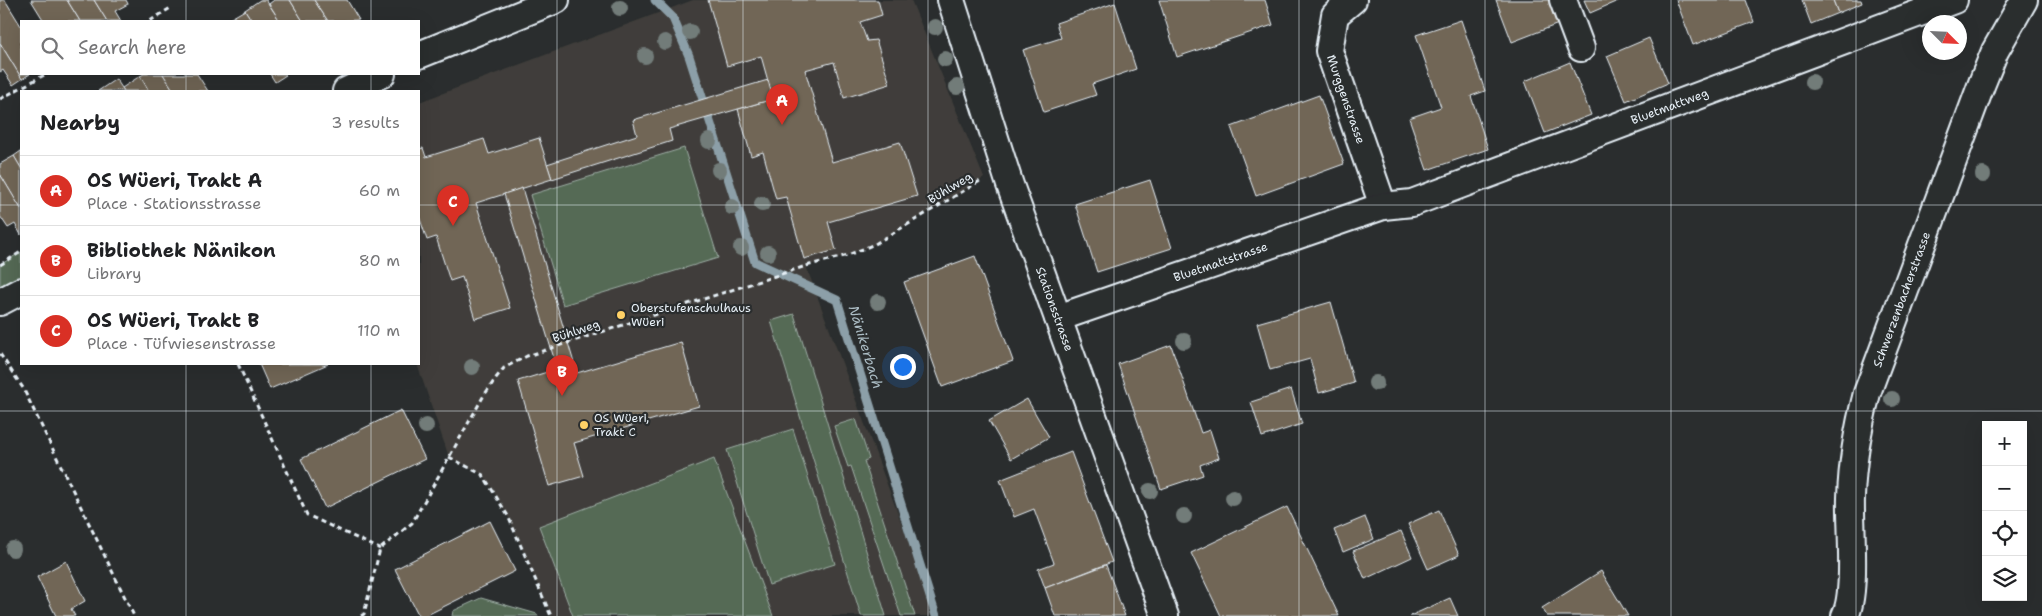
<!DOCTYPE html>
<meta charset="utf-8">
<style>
:root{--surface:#fff;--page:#f2f2f2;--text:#202124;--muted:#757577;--line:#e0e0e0;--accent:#d93025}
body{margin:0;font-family:"Shantell Sans",sans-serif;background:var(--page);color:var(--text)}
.controls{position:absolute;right:15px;bottom:15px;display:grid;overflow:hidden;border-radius:0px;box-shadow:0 5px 20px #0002}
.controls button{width:45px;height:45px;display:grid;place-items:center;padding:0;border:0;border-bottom:1px solid var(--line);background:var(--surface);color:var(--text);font:25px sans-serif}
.compass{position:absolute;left:1922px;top:15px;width:45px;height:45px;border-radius:50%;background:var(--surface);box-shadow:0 5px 20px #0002;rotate:114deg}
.you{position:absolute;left:902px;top:366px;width:18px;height:18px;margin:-12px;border:4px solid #fff;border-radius:50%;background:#1a73e8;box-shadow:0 0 0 8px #1a73e833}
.badge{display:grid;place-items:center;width:32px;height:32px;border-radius:50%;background:var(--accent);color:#fff;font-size:16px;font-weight:700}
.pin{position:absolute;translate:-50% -41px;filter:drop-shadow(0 1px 2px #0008)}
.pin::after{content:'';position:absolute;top:26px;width:18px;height:15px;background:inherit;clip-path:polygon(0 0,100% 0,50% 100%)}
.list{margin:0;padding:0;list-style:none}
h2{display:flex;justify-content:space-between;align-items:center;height:65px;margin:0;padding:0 20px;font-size:21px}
h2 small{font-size:16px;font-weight:400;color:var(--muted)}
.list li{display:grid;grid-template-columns:32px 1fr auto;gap:15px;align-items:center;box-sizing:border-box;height:70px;padding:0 20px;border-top:1px solid var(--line)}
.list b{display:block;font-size:19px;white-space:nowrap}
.list p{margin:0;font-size:16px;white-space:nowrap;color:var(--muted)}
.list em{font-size:16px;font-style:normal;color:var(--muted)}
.icon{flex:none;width:28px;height:28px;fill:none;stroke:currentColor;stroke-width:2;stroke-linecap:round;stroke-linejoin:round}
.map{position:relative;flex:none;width:2042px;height:616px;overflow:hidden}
.search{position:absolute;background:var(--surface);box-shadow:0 5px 20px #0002;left:20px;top:20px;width:400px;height:55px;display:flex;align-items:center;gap:12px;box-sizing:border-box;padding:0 18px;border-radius:0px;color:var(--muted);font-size:19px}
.panel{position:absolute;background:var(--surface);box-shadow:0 5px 20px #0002;left:20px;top:90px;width:400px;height:275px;border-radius:0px}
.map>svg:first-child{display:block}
.built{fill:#3f3e3a}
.green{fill:#556a55;stroke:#9eaea6}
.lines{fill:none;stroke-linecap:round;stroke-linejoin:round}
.stream{stroke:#8c9fa8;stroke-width:9}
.building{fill:#716657;stroke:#e8f1f8}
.minor-casing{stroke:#e8f1f8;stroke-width:30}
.path{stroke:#e8f1f8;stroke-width:3;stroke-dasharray:5 4;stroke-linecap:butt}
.minor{stroke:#2a2d2e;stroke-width:26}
.tree{fill:#727b79}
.grid{fill:none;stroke:#e8f1f8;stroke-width:1;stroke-opacity:0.55}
.poi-dot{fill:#ffd166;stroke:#2a2d2e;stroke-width:2}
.labels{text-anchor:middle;stroke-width:4.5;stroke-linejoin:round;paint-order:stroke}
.street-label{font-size:12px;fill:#e8f1f8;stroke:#2a2d2e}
.poi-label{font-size:12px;fill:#e8f1f8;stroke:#2a2d2e;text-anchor:start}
.water-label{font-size:14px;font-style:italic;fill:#aabbc3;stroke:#2a2d2e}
</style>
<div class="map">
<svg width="2042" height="616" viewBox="0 0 2042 616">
<rect width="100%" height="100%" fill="#2a2d2e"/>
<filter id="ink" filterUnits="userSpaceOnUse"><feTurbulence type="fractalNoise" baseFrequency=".02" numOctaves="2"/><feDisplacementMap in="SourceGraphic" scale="10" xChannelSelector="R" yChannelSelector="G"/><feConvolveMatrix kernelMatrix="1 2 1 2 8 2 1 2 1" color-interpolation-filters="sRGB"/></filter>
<g filter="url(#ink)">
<polygon class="built" points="693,0 911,0 984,178 875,244 848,255 806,266 936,616 551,616 508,516 484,475 449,457 417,364 419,364 419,102"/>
<g class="green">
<polygon points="684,148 718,258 563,305 530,195"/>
<polygon points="21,252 21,291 0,302 0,265"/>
<polygon points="794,314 886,616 861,616 771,321"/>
<polygon points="856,419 869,459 864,461 915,616 901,616 851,466 848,467 834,426"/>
<polygon points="793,429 835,564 769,585 727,450"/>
<polygon points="714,459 773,616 573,616 539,526"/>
<polygon points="481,598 537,614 538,616 452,616 453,611"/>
</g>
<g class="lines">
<polyline class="stream" points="655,0 673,18 689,56 755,262 837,300 936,616"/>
</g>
<g class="building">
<polygon points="0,0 5,0 21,26 21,74 30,74 22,79 0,43"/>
<polygon points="31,0 67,0 80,21 44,21"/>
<polygon points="67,0 94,0 107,21 80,21"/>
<polygon points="94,0 126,0 128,4 115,11 121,21 107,21"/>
<polygon points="260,0 266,0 280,21 252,21 245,10"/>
<polygon points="274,0 290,0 303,21 280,21 269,4"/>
<polygon points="290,0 314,0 328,21 303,21"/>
<polygon points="314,0 347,0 359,20 328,21"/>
<polygon points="708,0 878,0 882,15 860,22 867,41 876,40 890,84 844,98 834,62 805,70 832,162 900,142 917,196 828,222 836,250 804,259 786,197 776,199 763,152 751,156 738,109 773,99 761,56 727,66"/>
<polygon points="1159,0 1265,0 1273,25 1177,57"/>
<polygon points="1496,0 1553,0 1561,23 1512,42"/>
<polygon points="1584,0 1620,0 1590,13"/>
<polygon points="1676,0 1746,0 1754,22 1693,45"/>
<polygon points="1802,0 1833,0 1838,13 1811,24"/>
<polygon points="1833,0 1861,0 1862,3 1838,13"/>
<polygon points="1115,3 1136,69 1092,84 1096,95 1044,112 1023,50 1061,38 1056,23"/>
<polygon points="245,10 252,21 226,21"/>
<polygon points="1461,20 1485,91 1471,96 1488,149 1427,170 1409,118 1441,107 1416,35"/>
<polygon points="1649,38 1668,83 1626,101 1607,56"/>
<polygon points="0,43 22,79 13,85 3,70 0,72"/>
<polygon points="1570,62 1591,115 1545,133 1525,81"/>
<polygon points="144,74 163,74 174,91 149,91 140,76"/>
<polygon points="163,74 197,74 208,91 174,91"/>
<polygon points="270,74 285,74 286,75 275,82"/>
<polygon points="140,76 149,91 124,91 122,88"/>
<polygon points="116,79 124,91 98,91"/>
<polygon points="768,80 773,99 669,129 672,141 552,179 547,164 637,135 633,120"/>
<polygon points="1319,95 1344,164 1256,196 1231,127"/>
<polygon points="539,138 552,179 476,203 510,308 475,319 462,277 450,281 436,237 427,240 419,216 419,149 423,148 426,157 484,139 489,154"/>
<polygon points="21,151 21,168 14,156"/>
<polygon points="14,156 21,168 21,209 0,174 0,164"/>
<polygon points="0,174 21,209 21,235 15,224 8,228 0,216"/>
<polygon points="1150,180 1172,248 1097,272 1075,204"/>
<polygon points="522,188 577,373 560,378 504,194"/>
<polygon points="975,256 1013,361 942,387 904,282"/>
<polygon points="1331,302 1354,383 1319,393 1310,359 1270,370 1257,323"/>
<polygon points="681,342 699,406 574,443 584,476 549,486 518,381 557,369 560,378"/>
<polygon points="1171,345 1201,433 1210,430 1219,458 1200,465 1203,475 1161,489 1118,364"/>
<polygon points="259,364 328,364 270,389"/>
<polygon points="1291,389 1302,424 1262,437 1251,402"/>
<polygon points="1027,399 1049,437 1011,459 989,421"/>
<polygon points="401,410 425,459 325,508 301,459"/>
<polygon points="1071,452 1112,562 1045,588 1038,569 1054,563 1034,509 1014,517 1000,480"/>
<polygon points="1287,507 1339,616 1221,616 1191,553"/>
<polygon points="1439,510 1459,555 1428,569 1408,524"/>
<polygon points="1365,517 1374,539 1343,552 1334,530"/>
<polygon points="490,521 515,571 425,616 419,616 395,569"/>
<polygon points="1401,531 1412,557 1365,579 1353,551"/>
<polygon points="66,561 85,601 71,609 75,616 56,616 37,577"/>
<polygon points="1106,565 1125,616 1055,616 1045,588"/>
<polygon points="1601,571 1628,616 1547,616 1542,608"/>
<polygon points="1450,598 1458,616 1410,616"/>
</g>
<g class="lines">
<g class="minor-casing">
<g id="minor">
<path id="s1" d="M951,0L1010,185L1165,616"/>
<path id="s2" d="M1353,0L1335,15L1329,51L1383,206"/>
<polyline points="1563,0 1581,48"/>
<polyline points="419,55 556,0"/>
<polyline points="346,91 382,74"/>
<polyline points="0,302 21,291"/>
<path id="s3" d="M1058,318L1383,206L1412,203L1954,0"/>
<path id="s4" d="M1845,616C1857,594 1850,525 1851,498C1852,462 1858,428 1867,393L1982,83L1995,51L2024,0"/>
</g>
</g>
<g class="path">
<polyline points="150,21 172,7"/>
<polyline points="0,99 46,74"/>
<polyline points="0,265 21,252"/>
<polyline points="0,354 23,388 134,616"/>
<polyline points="238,364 307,515 380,549"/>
<polyline points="449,457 483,475 508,516 551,616"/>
<polyline points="361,616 364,614 380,549 412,523 483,397 496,378 504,368 527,356 806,266 848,255 875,244 980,181"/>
</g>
<use href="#minor" class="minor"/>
</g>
<g class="tree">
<circle cx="620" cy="8" r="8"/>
<circle cx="935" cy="27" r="8"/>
<circle cx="690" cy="32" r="8"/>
<circle cx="665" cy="42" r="8"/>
<circle cx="645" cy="56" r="8"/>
<circle cx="945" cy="59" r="8"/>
<circle cx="1812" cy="82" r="8"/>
<circle cx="957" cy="87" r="8"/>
<circle cx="709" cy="141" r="8"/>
<circle cx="719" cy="170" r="8"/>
<circle cx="1983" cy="175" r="8"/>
<circle cx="762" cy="204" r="8"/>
<circle cx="732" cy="207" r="8"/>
<circle cx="741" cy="248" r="8"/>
<circle cx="768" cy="253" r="8"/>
<circle cx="878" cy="302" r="8"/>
<circle cx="1184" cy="341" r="8"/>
<circle cx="472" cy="367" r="8"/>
<circle cx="1376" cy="383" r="8"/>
<circle cx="1892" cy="399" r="8"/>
<circle cx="426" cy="426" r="8"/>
<circle cx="1150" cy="491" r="8"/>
<circle cx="1233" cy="498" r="8"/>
<circle cx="1184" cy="516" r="8"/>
<circle cx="13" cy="549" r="8"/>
</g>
</g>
<path class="grid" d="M186,0V21M371,0V21M557,0V616M743,0V616M928,0V616M1114,0V616M1299,0V616M1485,0V616M1671,0V616M1856,0V616M186,74V91M371,74V91M0,205H21M419,205H2042M186,364V616M371,364V616M0,411H2042"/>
<g class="poi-dot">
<circle cx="621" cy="315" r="5"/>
<circle cx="584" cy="425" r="5"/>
</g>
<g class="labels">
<g class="street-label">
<text dy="4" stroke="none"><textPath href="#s2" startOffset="111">Murggenstrasse</textPath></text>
<text dy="4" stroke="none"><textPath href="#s3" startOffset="648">Bluetmattweg</textPath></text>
<text transform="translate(950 188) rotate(-31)" y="4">Bühlweg</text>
<text dy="4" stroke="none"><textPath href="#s3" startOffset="172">Bluetmattstrasse</textPath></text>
<text dy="4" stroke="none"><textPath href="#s4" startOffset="325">Schwerzenbacherstrasse</textPath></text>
<text dy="4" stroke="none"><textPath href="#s1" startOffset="326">Stationsstrasse</textPath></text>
<text transform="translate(576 331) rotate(-18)" y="4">Bühlweg</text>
</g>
<g class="poi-label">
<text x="631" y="312">Oberstufenschulhaus<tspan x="631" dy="14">Wüeri</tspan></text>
<text x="594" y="422">OS Wüeri,<tspan x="594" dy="14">Trakt C</tspan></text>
</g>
<g class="water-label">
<text transform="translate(866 347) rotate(73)" y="5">Nänikerbach</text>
</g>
</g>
</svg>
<div class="controls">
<button>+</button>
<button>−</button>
<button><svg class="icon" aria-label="locate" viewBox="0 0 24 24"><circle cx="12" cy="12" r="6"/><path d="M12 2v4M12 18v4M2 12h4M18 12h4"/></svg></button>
<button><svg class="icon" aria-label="layers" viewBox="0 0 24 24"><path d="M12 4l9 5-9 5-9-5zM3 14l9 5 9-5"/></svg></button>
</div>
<svg class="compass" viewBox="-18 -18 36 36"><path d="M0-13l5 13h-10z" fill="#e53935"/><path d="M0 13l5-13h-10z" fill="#757577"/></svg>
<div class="you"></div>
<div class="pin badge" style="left:782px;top:125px">A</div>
<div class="pin badge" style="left:562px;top:396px">B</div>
<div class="pin badge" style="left:453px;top:226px">C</div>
<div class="search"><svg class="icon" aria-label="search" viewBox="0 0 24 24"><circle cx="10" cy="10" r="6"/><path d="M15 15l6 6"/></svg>Search here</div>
<section class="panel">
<h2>Nearby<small>3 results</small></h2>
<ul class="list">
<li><span class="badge">A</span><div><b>OS Wüeri, Trakt A</b><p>Place · Stationsstrasse</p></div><em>60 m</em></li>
<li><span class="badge">B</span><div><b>Bibliothek Nänikon</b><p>Library</p></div><em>80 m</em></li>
<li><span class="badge">C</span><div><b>OS Wüeri, Trakt B</b><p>Place · Tüfwiesenstrasse</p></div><em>110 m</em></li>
</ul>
</section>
</div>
